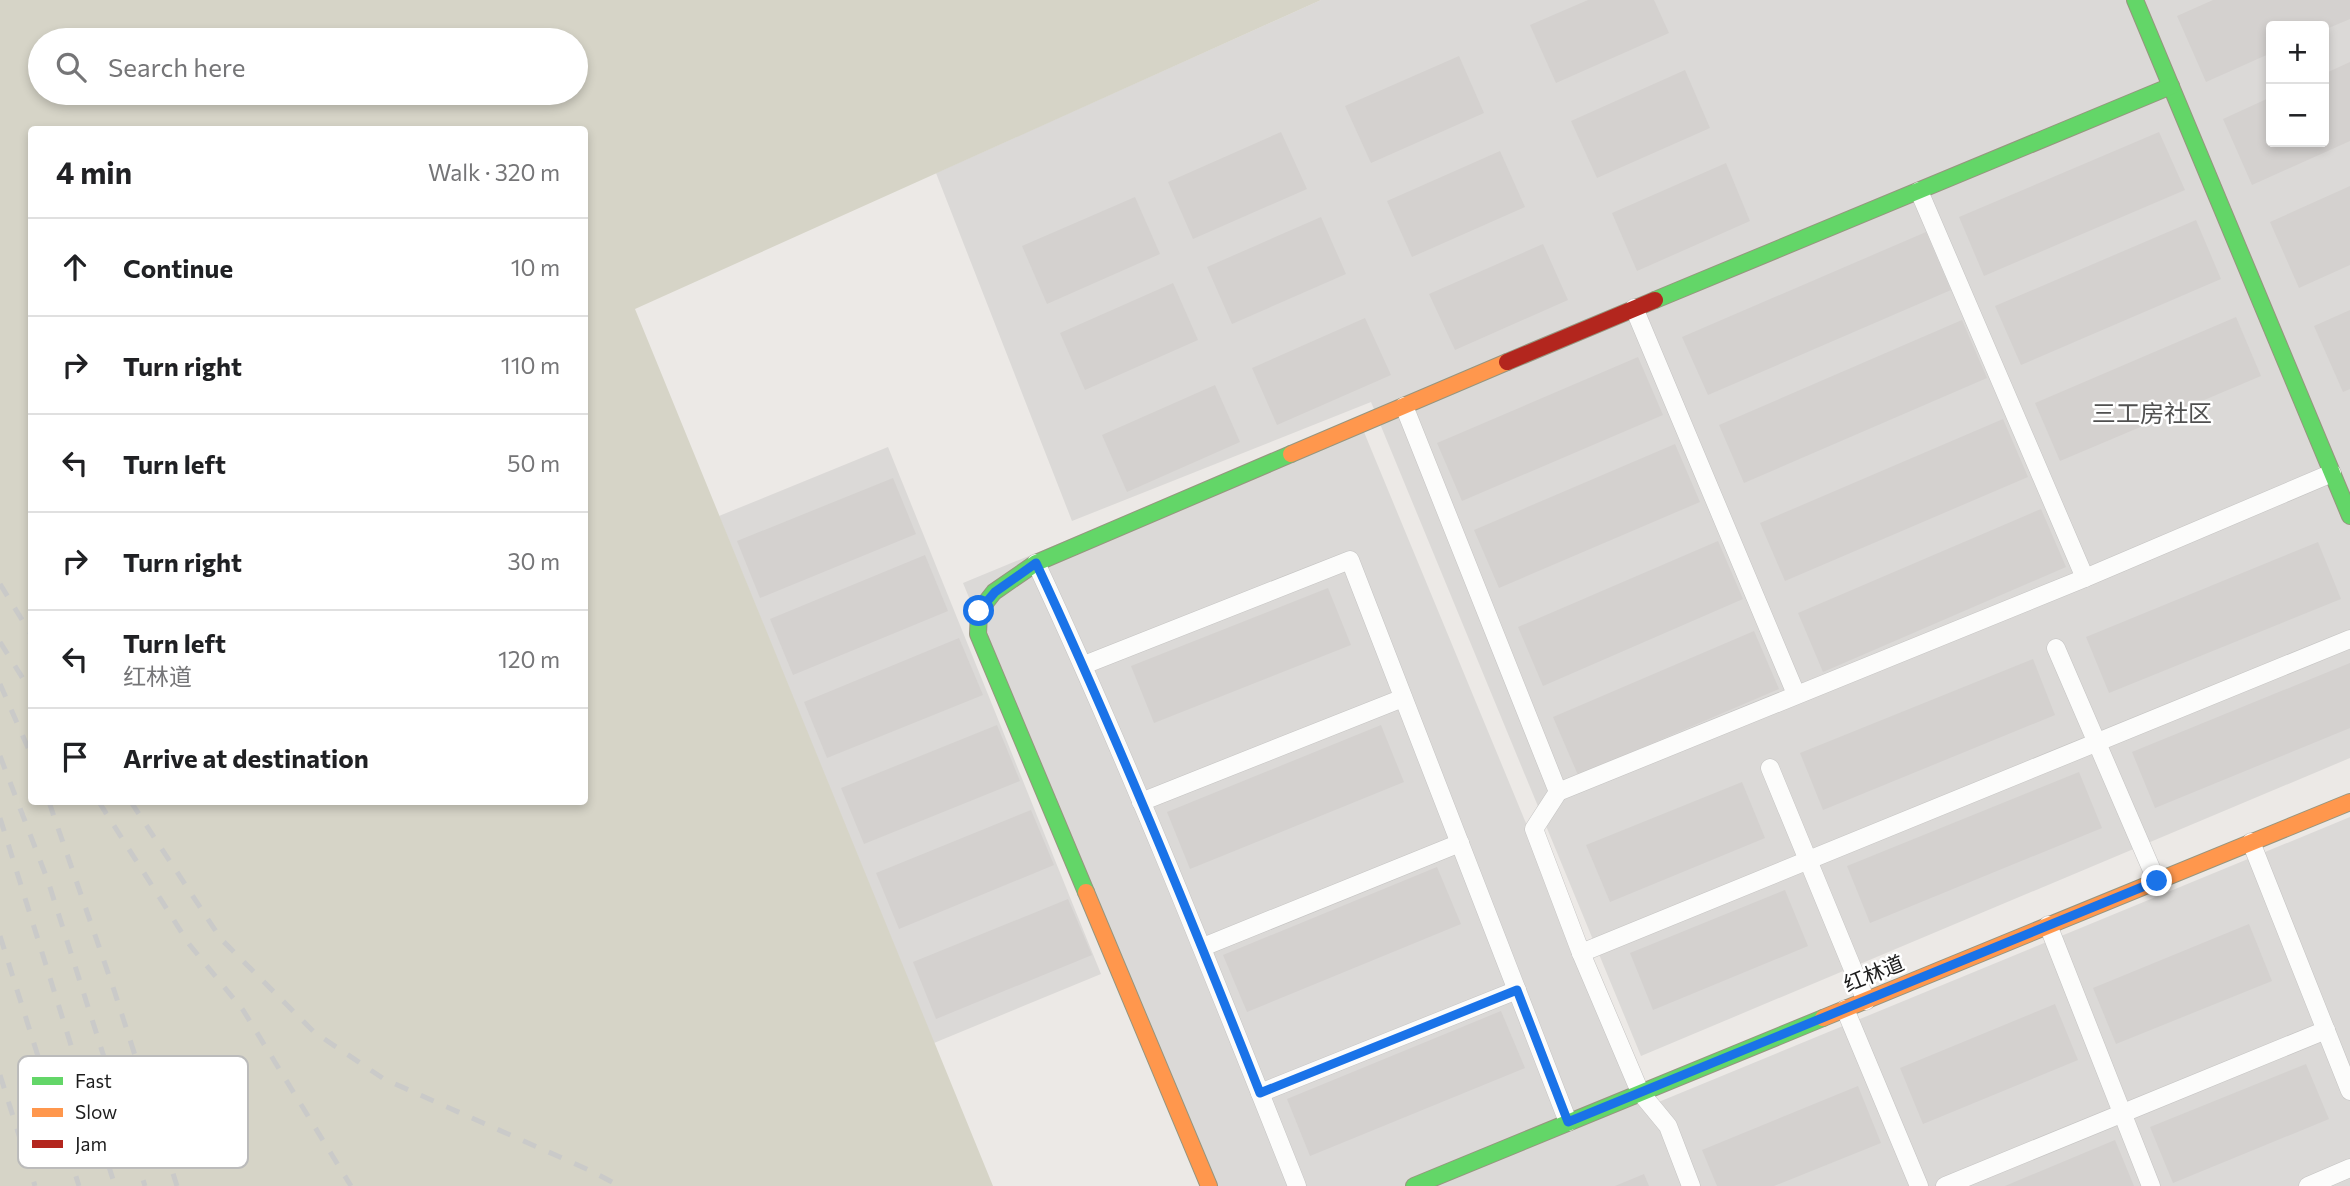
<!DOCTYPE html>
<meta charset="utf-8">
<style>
:root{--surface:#fff;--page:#f6f6f6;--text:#202124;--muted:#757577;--line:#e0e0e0}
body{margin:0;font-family:Commissioner,"Noto Sans SC",sans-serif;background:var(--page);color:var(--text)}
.controls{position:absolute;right:21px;top:21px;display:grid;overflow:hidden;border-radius:7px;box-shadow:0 4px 10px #0003}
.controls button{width:63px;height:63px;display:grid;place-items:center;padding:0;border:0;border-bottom:2px solid var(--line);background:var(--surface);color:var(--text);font:35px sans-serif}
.stop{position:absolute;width:21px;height:21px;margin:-16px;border:5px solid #1a73e8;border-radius:50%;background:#fff}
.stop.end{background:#1a73e8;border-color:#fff;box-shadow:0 2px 7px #0008}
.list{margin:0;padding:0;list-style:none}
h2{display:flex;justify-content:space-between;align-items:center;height:91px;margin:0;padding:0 28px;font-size:30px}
h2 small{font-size:23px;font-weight:400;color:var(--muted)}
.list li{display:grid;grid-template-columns:46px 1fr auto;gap:21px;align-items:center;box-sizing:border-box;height:98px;padding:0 28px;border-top:2px solid var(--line)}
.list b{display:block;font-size:26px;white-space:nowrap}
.list p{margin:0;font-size:23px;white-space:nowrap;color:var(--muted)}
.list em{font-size:23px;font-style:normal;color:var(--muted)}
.icon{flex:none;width:38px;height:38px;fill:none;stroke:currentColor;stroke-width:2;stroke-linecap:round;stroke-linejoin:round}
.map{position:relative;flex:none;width:2350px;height:1186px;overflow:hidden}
.search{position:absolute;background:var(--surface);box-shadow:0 4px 10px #0003;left:28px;top:28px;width:560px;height:77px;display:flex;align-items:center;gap:18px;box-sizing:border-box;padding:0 24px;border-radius:38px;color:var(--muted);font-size:26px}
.panel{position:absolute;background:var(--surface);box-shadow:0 4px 10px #0003;left:28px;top:126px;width:560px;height:679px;border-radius:7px}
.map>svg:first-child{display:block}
.residential{fill:#dbd9d7;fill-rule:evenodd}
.construction{fill:#d6d4c7;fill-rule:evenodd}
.building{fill:#d4d1cf}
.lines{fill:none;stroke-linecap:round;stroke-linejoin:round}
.lane-casing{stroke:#c4c3c2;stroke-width:19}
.fast-casing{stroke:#96957e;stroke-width:18}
.slow-casing{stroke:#96957e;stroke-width:18}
.jam-casing{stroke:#96957e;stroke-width:18}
.lane{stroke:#fcfcfb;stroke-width:18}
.fast{stroke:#63d668;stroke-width:16}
.slow{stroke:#ff974d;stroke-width:16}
.jam{stroke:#b3261e;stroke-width:16}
.rail{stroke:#cacac9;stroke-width:5;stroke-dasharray:14 14;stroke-linecap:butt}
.route{stroke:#1a73e8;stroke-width:9}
.labels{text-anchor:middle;stroke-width:5;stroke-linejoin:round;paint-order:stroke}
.street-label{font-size:21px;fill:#1d1d1d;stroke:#fff}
.quarter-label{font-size:24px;fill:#505050;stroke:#fff}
.key{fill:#fff;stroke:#bbb;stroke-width:2}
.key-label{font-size:19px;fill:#1d1d1d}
</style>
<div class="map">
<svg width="2350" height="1186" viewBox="0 0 2350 1186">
<rect width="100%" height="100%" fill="#ece9e6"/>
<g class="residential">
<path d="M1321,0H2350V758L1641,1056L1371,402L1072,521L936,173ZM2271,26H2324V142H2271Z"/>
<polygon points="1359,420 1644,1108 2350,817 2350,1186 1213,1186 963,583"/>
<polygon points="888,447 1101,974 934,1043 719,516"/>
</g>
<path class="construction" d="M0,0H1321L635,309L993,1186H0ZM40,40H576V93H40ZM32,130H584V802H32Z"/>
<g class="building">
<polygon points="1588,0 1654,0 1669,33 1556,83 1530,25"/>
<polygon points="2213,0 2350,0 2350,19 2324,30 2324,26 2271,26 2271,53 2206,82 2177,16"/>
<polygon points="1459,56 1484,113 1371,163 1345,106"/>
<polygon points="2350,62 2350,141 2252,185 2223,119 2271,97 2271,142 2324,142 2324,74"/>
<polygon points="1685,70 1710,128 1597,178 1571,121"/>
<polygon points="1281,132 1307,189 1193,239 1168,182"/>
<polygon points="2159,132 2185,190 1984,276 1959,217"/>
<polygon points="1500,151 1525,207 1412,257 1387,201"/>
<polygon points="1726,163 1750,221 1637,271 1612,213"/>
<polygon points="2350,186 2350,265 2299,288 2270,222"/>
<polygon points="1135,197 1160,254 1047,304 1022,246"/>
<polygon points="1321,217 1346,274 1232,324 1207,267"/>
<polygon points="2196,220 2221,279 2021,365 1995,306"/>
<polygon points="1926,232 1951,290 1708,395 1682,337"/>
<polygon points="1543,244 1568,300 1455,350 1429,294"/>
<polygon points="1173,283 1198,340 1085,390 1060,333"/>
<polygon points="2350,310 2350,389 2343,392 2314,326"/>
<polygon points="2236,317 2261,376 2060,461 2035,403"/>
<polygon points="1365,318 1391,375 1277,425 1252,368"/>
<polygon points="1962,320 1987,378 1744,483 1719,425"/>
<polygon points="1638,357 1663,415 1462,501 1437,443"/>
<polygon points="1215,385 1240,442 1127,492 1102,435"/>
<polygon points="2003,419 2028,477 1785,581 1760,523"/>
<polygon points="1675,444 1700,502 1499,588 1474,530"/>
<polygon points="893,478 916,534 760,598 737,541"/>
<polygon points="2041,509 2066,567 1823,672 1798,613"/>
<polygon points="1718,541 1743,599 1543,686 1518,627"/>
<polygon points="2318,542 2341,599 2109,693 2086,637"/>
<polygon points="925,555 948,611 793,675 770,619"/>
<polygon points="1328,588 1351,645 1154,723 1131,666"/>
<polygon points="1754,631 1779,689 1578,775 1553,717"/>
<polygon points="959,638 983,695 827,758 804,702"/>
<polygon points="2033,659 2055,715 1823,810 1800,753"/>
<polygon points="2350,663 2350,728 2155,808 2132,752"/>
<polygon points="997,725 1020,781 864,844 841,788"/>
<polygon points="1381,725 1404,782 1190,869 1167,812"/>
<polygon points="2079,772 2102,828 1870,923 1847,866"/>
<polygon points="1742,782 1765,838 1610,902 1586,845"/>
<polygon points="1031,810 1054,865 899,929 876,873"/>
<polygon points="1437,867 1461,924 1247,1012 1223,955"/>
<polygon points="1785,890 1808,946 1653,1010 1630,953"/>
<polygon points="1068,899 1092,955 936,1019 913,962"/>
<polygon points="2249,924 2272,981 2116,1044 2093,988"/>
<polygon points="2055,1004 2078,1060 1923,1124 1900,1068"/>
<polygon points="1501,1011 1525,1068 1310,1156 1287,1099"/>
<polygon points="2306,1064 2329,1119 2173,1183 2150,1127"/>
<polygon points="1858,1086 1881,1143 1774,1186 1717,1186 1702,1150"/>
<polygon points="2115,1140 2134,1186 2005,1186"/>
<polygon points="1644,1174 1649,1186 1615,1186"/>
</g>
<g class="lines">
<g class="lane-casing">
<g id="lane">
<polyline points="1919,191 2085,578"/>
<polyline points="1634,308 1796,694"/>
<polyline points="1404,406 1558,792"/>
<path d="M1036,563C1131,767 1214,977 1297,1186"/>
<polyline points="2056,648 2157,882"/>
<polyline points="1084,665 1350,560 1568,1122"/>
<polyline points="1770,768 1866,1001"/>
<polyline points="1141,802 1403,698"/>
<polyline points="2251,842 2350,1091"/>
<polyline points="2048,925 2151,1186"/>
<polyline points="1203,947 1460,843"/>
<polyline points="1581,953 2350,639"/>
<polyline points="1845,1009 1919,1186"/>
<polyline points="1260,1093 1517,990"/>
<polyline points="1691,1186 1668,1126 1640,1092 1581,953 1534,829 1558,792 2085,578 2332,473"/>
<polyline points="1945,1186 2326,1030"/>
<polyline points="2308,1186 2350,1168"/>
</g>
</g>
<g class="fast-casing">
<g id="fast">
<polyline points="2135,0 2350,516"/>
<polyline points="1655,300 2171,86"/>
<polyline points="1086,892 978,634 979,611 994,592 1036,563 1291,454"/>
<polyline points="1414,1186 1823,1018"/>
</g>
</g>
<g class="slow-casing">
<g id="slow">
<polyline points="1291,454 1507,362"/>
<polyline points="1086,892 1209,1186"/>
<polyline points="1823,1018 2350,802"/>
</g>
</g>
<g class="jam-casing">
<polyline id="jam" points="1507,362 1655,300"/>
</g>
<use href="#lane" class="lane"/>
<use href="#fast" class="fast"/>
<use href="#slow" class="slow"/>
<use href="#jam" class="jam"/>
<g class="rail">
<polyline points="0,584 32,636"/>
<polyline points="0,642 32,693"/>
<polyline points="0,684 32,757"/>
<polyline points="0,756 48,881 145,1186"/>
<polyline points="49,802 114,990 177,1186"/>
<polyline points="99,802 189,944 243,1010 351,1186"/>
<polyline points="131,802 221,939 314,1032 384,1079 589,1170 620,1186"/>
<polyline points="0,818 115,1186"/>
<polyline points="0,936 79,1186"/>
<polyline points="0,1075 35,1186"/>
</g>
</g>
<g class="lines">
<path class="route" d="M979,611L995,592L1036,563C1117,737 1190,915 1260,1093L1517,990L1568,1122L2157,881"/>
</g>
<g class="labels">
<g class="street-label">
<text transform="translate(1874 974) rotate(-22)" y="7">红林道</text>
</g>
<g class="quarter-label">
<text x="2152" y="422">三工房社区</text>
</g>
</g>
<rect x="18" y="1056" width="230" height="112" rx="10" class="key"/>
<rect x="32" y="1077" width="31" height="8" fill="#63d668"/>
<rect x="32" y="1108" width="31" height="9" fill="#ff974d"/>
<rect x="32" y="1140" width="31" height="8" fill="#b3261e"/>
<g class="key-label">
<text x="75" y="1088">Fast</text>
<text x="75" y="1119">Slow</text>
<text x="75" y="1151">Jam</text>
</g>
</svg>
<div class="controls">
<button>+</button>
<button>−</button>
</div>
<div class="stop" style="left:979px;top:611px"></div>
<div class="stop end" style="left:2157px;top:881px"></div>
<div class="search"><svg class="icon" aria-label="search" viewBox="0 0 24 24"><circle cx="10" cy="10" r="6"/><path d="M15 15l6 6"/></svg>Search here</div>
<section class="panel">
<h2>4 min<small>Walk · 320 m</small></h2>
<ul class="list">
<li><svg class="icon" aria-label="ahead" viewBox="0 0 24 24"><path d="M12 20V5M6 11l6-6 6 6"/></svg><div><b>Continue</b></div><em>10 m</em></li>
<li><svg class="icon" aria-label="right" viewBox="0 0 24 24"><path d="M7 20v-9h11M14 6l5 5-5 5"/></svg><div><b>Turn right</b></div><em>110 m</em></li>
<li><svg class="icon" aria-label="left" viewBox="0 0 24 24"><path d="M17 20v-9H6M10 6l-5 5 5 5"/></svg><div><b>Turn left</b></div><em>50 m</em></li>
<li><svg class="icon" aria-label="right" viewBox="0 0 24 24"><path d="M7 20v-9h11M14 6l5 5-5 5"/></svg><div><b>Turn right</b></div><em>30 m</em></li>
<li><svg class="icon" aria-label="left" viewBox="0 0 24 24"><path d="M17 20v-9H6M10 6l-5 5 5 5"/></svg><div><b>Turn left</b><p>红林道</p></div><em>120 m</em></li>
<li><svg class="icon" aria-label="arrive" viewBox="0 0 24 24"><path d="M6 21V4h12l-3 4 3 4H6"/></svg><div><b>Arrive at destination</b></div></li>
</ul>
</section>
</div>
